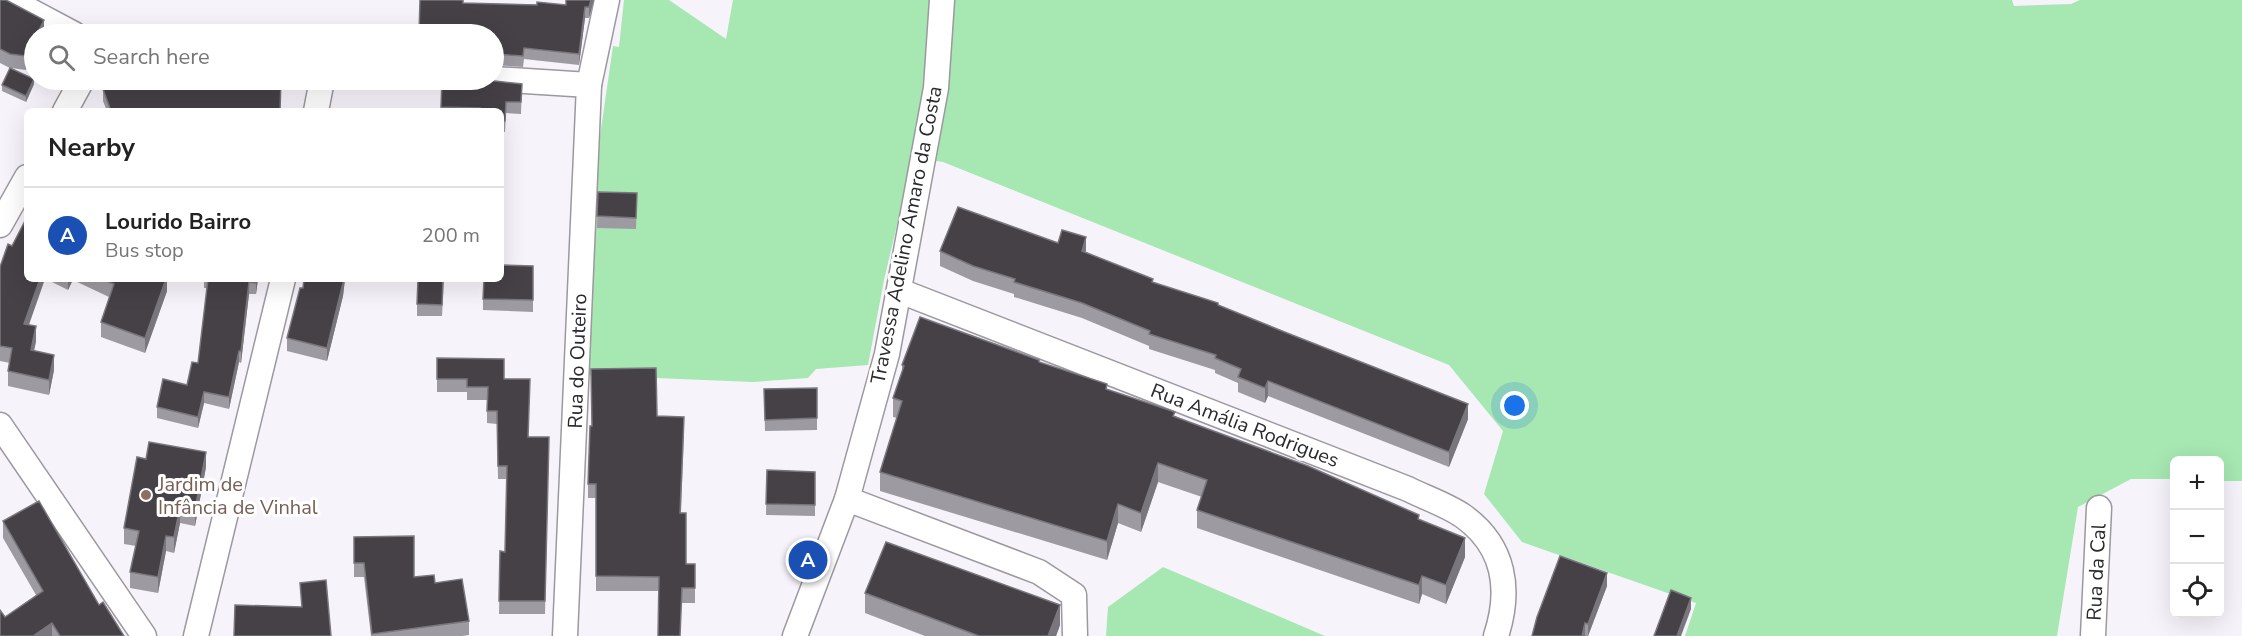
<!DOCTYPE html>
<meta charset="utf-8">
<style>
:root{--surface:#fff;--page:#f2f2f2;--text:#222;--muted:#767676;--line:#e0e0e0;--accent:#0d6b16}
body{margin:0;font-family:"Nunito Sans",sans-serif;background:var(--page);color:var(--text)}
.controls{position:absolute;right:18px;bottom:18px;display:grid;overflow:hidden;border-radius:9px;box-shadow:0 6px 24px #0002}
.controls button{width:54px;height:54px;display:grid;place-items:center;padding:0;border:0;border-bottom:2px solid var(--line);background:var(--surface);color:var(--text);font:30px sans-serif}
.you{position:absolute;left:1515px;top:406px;width:21px;height:21px;margin:-15px;border:4px solid #fff;border-radius:50%;background:#1a73e8;box-shadow:0 0 0 9px #1a73e833}
.badge{display:grid;place-items:center;width:39px;height:39px;border-radius:50%;background:var(--accent);color:#fff;font-size:20px;font-weight:700}
.pin{position:absolute;translate:-50% -50%;border:3px solid #fff;box-shadow:0 2px 6px #0006}
.list{margin:0;padding:0;list-style:none}
h2{display:flex;justify-content:space-between;align-items:center;height:78px;margin:0;padding:0 24px;font-size:26px}
h2 small{font-size:20px;font-weight:400;color:var(--muted)}
.list li{display:grid;grid-template-columns:39px 1fr auto;gap:18px;align-items:center;box-sizing:border-box;height:96px;padding:0 24px;border-top:2px solid var(--line)}
.list b{display:block;font-size:22px;white-space:nowrap}
.list p{margin:0;font-size:20px;white-space:nowrap;color:var(--muted)}
.list em{font-size:20px;font-style:normal;color:var(--muted)}
.icon{flex:none;width:33px;height:33px;fill:none;stroke:currentColor;stroke-width:2;stroke-linecap:round;stroke-linejoin:round}
.map{position:relative;flex:none;width:2242px;height:636px;overflow:hidden}
.search{position:absolute;background:var(--surface);box-shadow:0 6px 24px #0002;left:24px;top:24px;width:480px;height:66px;display:flex;align-items:center;gap:15px;box-sizing:border-box;padding:0 21px;border-radius:33px;color:var(--muted);font-size:22px}
.panel{position:absolute;background:var(--surface);box-shadow:0 6px 24px #0002;left:24px;top:108px;width:480px;height:174px;border-radius:9px}
.map>svg:first-child{display:block}
.green{fill:#a6e7b2}
.lines{fill:none;stroke-linecap:round;stroke-linejoin:round}
.minor-casing{stroke:#9c989f;stroke-width:27}
.minor{stroke:#fff;stroke-width:24}
.wall{fill:#9e9aa1}
.shaded-wall{fill:#7a767d}
.building{fill:#454147;stroke:#7a767d;stroke-width:1.5}
.education-dot{fill:#8d6e63;stroke:#fff;stroke-width:2}
.labels{text-anchor:middle;stroke-width:6;stroke-linejoin:round;paint-order:stroke}
.street-label{font-size:20px;fill:#2a292c;stroke:#fff}
.education-label{font-size:20px;fill:#785e54;stroke:#fff;text-anchor:start}
</style>
<div class="map">
<svg width="2242" height="636" viewBox="0 0 2242 636">
<rect width="100%" height="100%" fill="#f7f3fb"/>
<g class="green">
<polygon points="624,0 669,0 726,39 733,0 2012,0 2014,6 2071,4 2080,0 2242,0 2242,481 2220,481 2220,460 2174,460 2174,479 2131,479 2078,507 2057,636 1685,636 1696,603 1522,542 1484,494 1503,431 1449,365 943,162 913,157 884,280 868,365 816,369 808,378 753,382 583,375 600,136 613,46 619,47"/>
<polygon points="1163,567 1325,636 1106,636 1108,607"/>
</g>
<g class="lines">
<g class="minor-casing">
<g id="minor">
<polyline points="10,0 74,34"/>
<polyline points="494,79 589,85"/>
<polyline points="65,111 82,80"/>
<polyline points="316,111 322,80"/>
<polyline points="0,225 27,177"/>
<path d="M900,291L1408,489C1426,498 1447,505 1463,516C1505,546 1511,590 1496,636"/>
<polyline points="0,425 144,636"/>
<polyline points="847,499 1039,572 1074,595 1075,636"/>
<polyline points="196,636 283,279"/>
<polyline points="565,636 589,85 607,0"/>
<polyline points="795,636 847,499 887,354 936,88 942,0"/>
<polyline points="2093,636 2099,508"/>
</g>
</g>
<use href="#minor" class="minor"/>
</g>
<g class="wall">
<polygon points="0,0 44,34 34,34 34,53 26,70 11,68 34,84 26,102 2,91 2,85 10,68 0,63"/>
<polygon points="594,0 589,18 585,18 579,65 524,59 523,67 494,65 494,34 463,3 566,5"/>
<polygon points="442,80 487,80 522,84 521,114 506,113 505,132 501,132 501,111 441,111"/>
<polygon points="103,89 281,111 107,111 103,101"/>
<polygon points="598,192 637,193 636,229 597,228"/>
<polygon points="12,246 29,325 36,341 34,351 54,370 49,395 8,386 8,371 10,363 0,361 0,267"/>
<polygon points="940,251 1086,252 1153,282 1218,305 1468,419 1449,467 1268,396 1265,403 1238,392 1238,383 1215,373 1215,370 1149,349 1149,346 1082,318 1014,297 1014,294 973,281 940,266"/>
<polygon points="533,266 533,312 483,310 483,299"/>
<polygon points="46,279 167,279 167,291 145,353 101,337 101,322 109,297 73,280 68,290"/>
<polygon points="204,279 258,279 256,294 249,294 241,363 239,362 229,409 204,403 198,428 157,418 157,407 187,385 198,363 207,288 204,288"/>
<polygon points="304,279 345,279 343,296 327,361 287,351 287,338 303,288"/>
<polygon points="444,279 442,316 417,316 417,304"/>
<polygon points="437,358 504,379 529,437 549,437 545,614 499,614 500,551 505,552 507,479 498,479 497,424 487,423 487,400 467,400 467,392 437,392"/>
<polygon points="1039,362 1175,416 1419,520 1465,557 1446,604 1422,594 1419,604 1197,528 1197,510 1202,497 1158,482 1141,532 1118,523 1107,560 880,491 880,472 897,418 893,417 893,398 902,372 902,365"/>
<polygon points="817,388 817,430 765,431 764,389"/>
<polygon points="657,416 684,432 681,513 686,564 695,564 695,603 682,603 658,591 596,591 596,498 588,498 588,484"/>
<polygon points="206,467 195,526 180,523 174,553 166,551 158,593 130,588 130,572 136,546 124,544 124,528"/>
<polygon points="767,470 815,472 815,516 766,515"/>
<polygon points="3,521 99,605 124,636 0,636 5,617 36,595 3,538"/>
<polygon points="354,537 414,577 435,583 469,621 469,635 462,636 371,636 364,577 354,577"/>
<polygon points="1607,586 1588,636 1532,636"/>
<polygon points="865,593 1060,625 1056,636 925,636 865,613"/>
</g>
<g class="shaded-wall">
<polygon points="591,0 594,0 589,18 589,7"/>
<polygon points="585,7 585,18 579,65 579,54"/>
<polygon points="44,20 44,34 37,34"/>
<polygon points="34,39 34,53 26,70 26,56"/>
<polygon points="34,79 34,84 26,102 26,96"/>
<polygon points="1086,237 1086,252 1082,251"/>
<polygon points="40,279 45,279 24,339 24,324"/>
<polygon points="68,279 73,279 68,290"/>
<polygon points="166,279 167,279 167,291 145,353 145,338"/>
<polygon points="257,279 258,279 256,294 256,283"/>
<polygon points="344,279 345,279 343,296 327,361 327,348"/>
<polygon points="249,282 249,294 241,363 241,351"/>
<polygon points="36,326 36,341 31,365 31,350"/>
<polygon points="239,351 239,362 229,409 229,397"/>
<polygon points="54,355 54,370 49,395 49,380"/>
<polygon points="1268,381 1268,396 1265,403 1265,388"/>
<polygon points="204,392 204,403 198,428 198,417"/>
<polygon points="1468,404 1468,419 1449,467 1449,452"/>
<polygon points="206,452 206,467 195,526 195,510"/>
<polygon points="1158,463 1158,482 1141,532 1141,513"/>
<polygon points="1118,504 1118,523 1107,560 1107,541"/>
<polygon points="180,507 180,523 174,553 174,537"/>
<polygon points="166,536 166,551 158,593 158,577"/>
<polygon points="1465,538 1465,557 1446,604 1446,585"/>
<polygon points="1607,573 1607,586 1588,636 1588,624"/>
<polygon points="1422,576 1422,594 1419,604 1419,585"/>
<polygon points="1691,598 1691,609 1681,636 1677,636"/>
<polygon points="1060,605 1060,625 1056,636 1048,636"/>
<polygon points="52,623 52,636 33,636"/>
<polygon points="1585,623 1585,636 1582,636"/>
</g>
<g class="building">
<polygon points="0,0 6,0 44,20 37,34 34,34 34,39 26,56 10,54 0,49"/>
<polygon points="420,0 463,0 463,3 537,5 537,2 566,5 566,0 591,0 589,7 585,7 579,54 524,48 523,56 494,54 494,34 419,34"/>
<polygon points="10,68 34,79 26,96 2,85"/>
<polygon points="132,80 281,80 280,111 161,111 161,110 158,111 111,111 103,89"/>
<polygon points="442,80 486,80 522,84 521,102 506,102 505,121 501,121 501,111 479,111 480,108 441,107"/>
<polygon points="598,192 637,193 636,218 597,216"/>
<polygon points="958,207 1058,243 1062,230 1086,237 1082,251 1153,279 1152,282 1218,303 1218,305 1287,333 1468,404 1449,452 1268,381 1265,388 1238,377 1241,369 1215,358 1216,355 1149,334 1150,331 1082,303 1014,282 1015,279 973,266 940,251"/>
<polygon points="27,217 27,279 40,279 24,324 36,326 31,350 54,355 49,380 8,371 12,348 0,346 0,267 8,244 12,246"/>
<polygon points="501,265 533,266 533,300 483,299 484,279 501,279"/>
<polygon points="102,279 166,279 145,338 101,322 114,284"/>
<polygon points="208,279 257,279 256,283 249,282 241,351 239,351 229,397 204,392 198,417 157,407 163,379 187,385 192,362 198,363"/>
<polygon points="304,279 344,279 327,348 287,338 300,288 303,288"/>
<polygon points="418,279 443,279 442,305 417,304"/>
<polygon points="920,317 1039,360 1039,362 1107,384 1106,389 1175,412 1173,416 1308,466 1419,515 1418,519 1465,538 1446,585 1422,576 1419,585 1197,510 1207,480 1158,463 1141,513 1118,504 1107,541 880,472 902,401 893,398 904,366 902,365"/>
<polygon points="437,358 504,359 504,379 530,379 528,437 549,437 545,601 499,601 500,551 505,552 507,466 498,466 497,411 487,411 488,387 467,387 467,379 437,379"/>
<polygon points="656,368 657,416 684,417 680,513 686,513 686,564 695,564 695,588 682,588 680,636 658,636 659,577 596,576 596,484 588,484 590,426 592,426 591,369"/>
<polygon points="817,388 817,418 765,420 764,389"/>
<polygon points="149,442 206,452 195,510 180,507 174,537 166,536 158,577 130,572 139,531 124,528 137,457 146,459"/>
<polygon points="767,470 815,472 815,505 766,504"/>
<polygon points="39,501 99,605 103,602 124,636 60,636 52,623 33,636 0,636 0,610 5,617 43,591 3,521"/>
<polygon points="414,536 414,577 434,575 435,583 462,579 469,621 372,634 364,563 354,563 354,537"/>
<polygon points="886,542 1060,605 1048,636 979,636 865,593"/>
<polygon points="1560,556 1607,573 1588,624 1585,623 1582,636 1532,636 1537,617"/>
<polygon points="326,580 331,636 234,636 235,605 302,607 300,583"/>
<polygon points="1671,590 1691,598 1677,636 1654,636"/>
</g>
<circle class="education-dot" cx="146" cy="495" r="6"/>
<g class="labels">
<g class="street-label">
<text transform="translate(906 235) rotate(-79)" y="7">Travessa Adelino Amaro da Costa</text>
<text transform="translate(577 361) rotate(-88)" y="7">Rua do Outeiro</text>
<text transform="translate(1245 425) rotate(21)" y="7">Rua Amália Rodrigues</text>
<text transform="translate(2096 572) rotate(-87)" y="7">Rua da Cal</text>
</g>
<g class="education-label">
<text x="158" y="491">Jardim de<tspan x="158" dy="23">Infância de Vinhal</tspan></text>
</g>
</g>
</svg>
<div class="controls">
<button>+</button>
<button>−</button>
<button><svg class="icon" aria-label="locate" viewBox="0 0 24 24"><circle cx="12" cy="12" r="6"/><path d="M12 2v4M12 18v4M2 12h4M18 12h4"/></svg></button>
</div>
<div class="you"></div>
<div class="pin badge" style="left:808px;top:560px;background:#1a4fb4">A</div>
<div class="search"><svg class="icon" aria-label="search" viewBox="0 0 24 24"><circle cx="10" cy="10" r="6"/><path d="M15 15l6 6"/></svg>Search here</div>
<section class="panel">
<h2>Nearby<small></small></h2>
<ul class="list">
<li><span class="badge" style="background:#1a4fb4">A</span><div><b>Lourido Bairro</b><p>Bus stop</p></div><em>200 m</em></li>
</ul>
</section>
</div>
